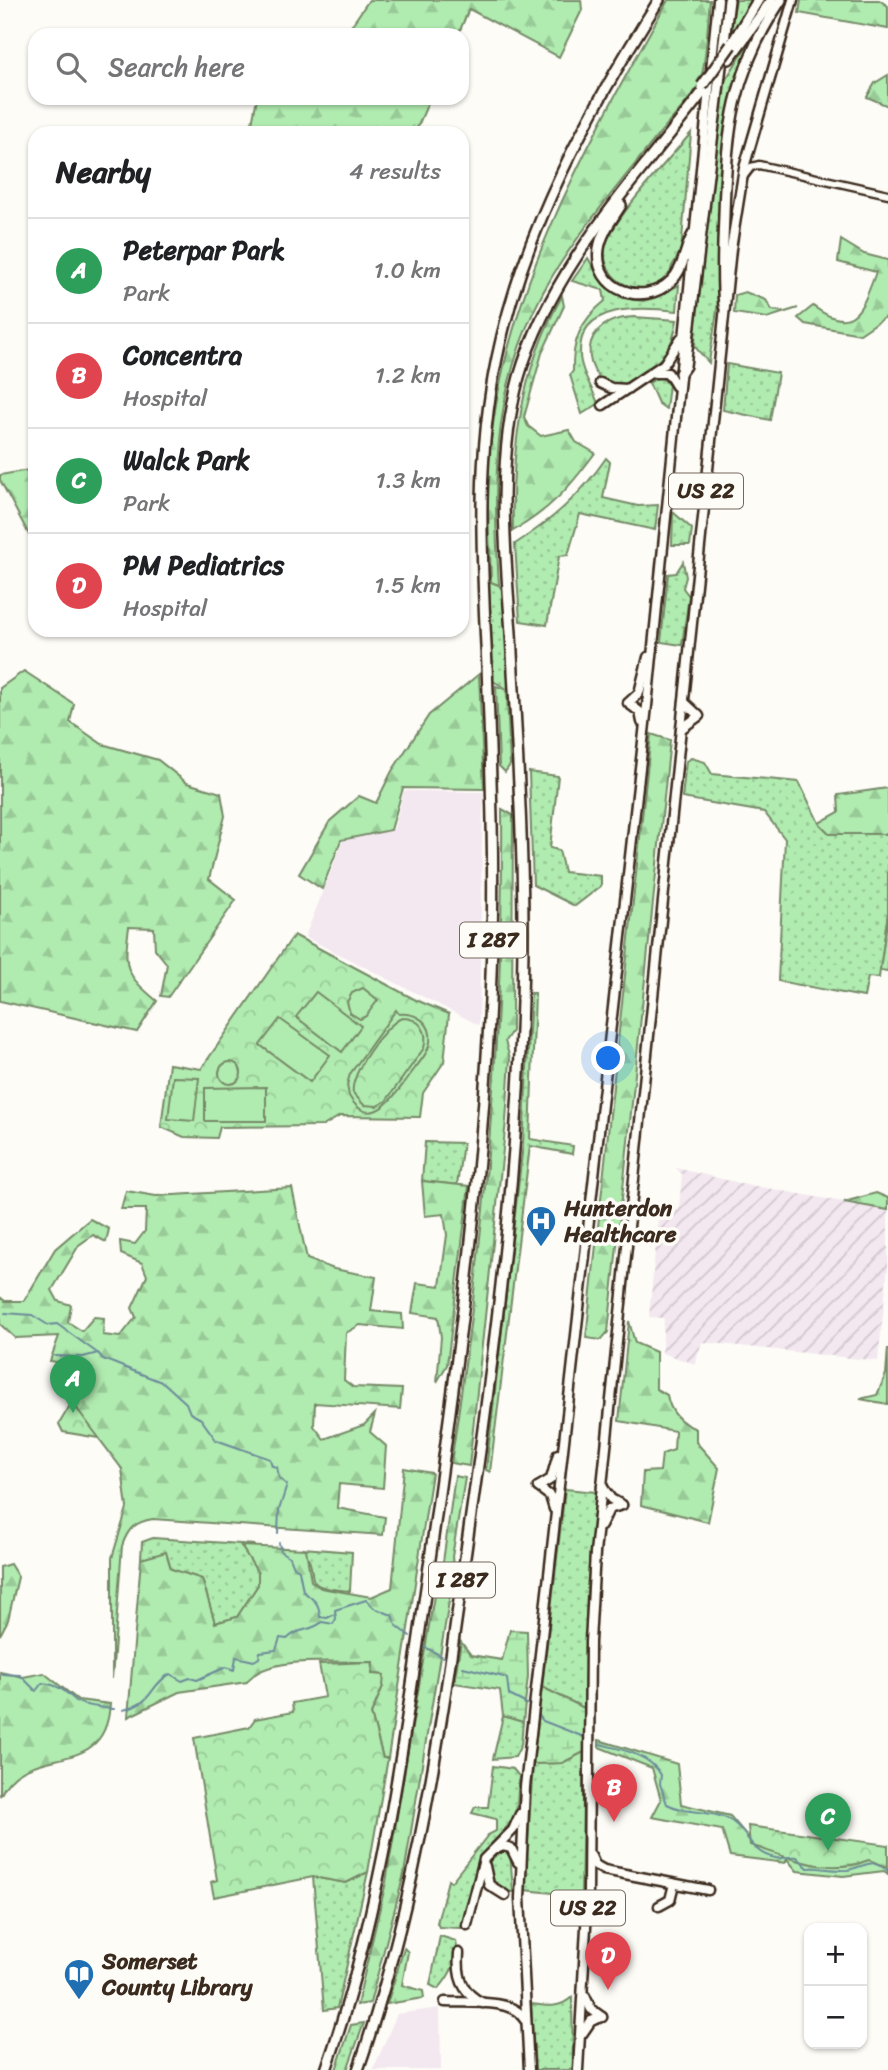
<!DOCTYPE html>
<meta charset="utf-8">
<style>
:root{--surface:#fff;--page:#f2f2f2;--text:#202124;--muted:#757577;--line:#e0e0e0;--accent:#0b8043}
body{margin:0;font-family:Sriracha,sans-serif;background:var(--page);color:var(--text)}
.controls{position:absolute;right:21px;bottom:21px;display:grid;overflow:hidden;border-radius:14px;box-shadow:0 2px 5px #0004}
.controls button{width:63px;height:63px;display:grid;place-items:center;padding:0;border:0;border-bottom:2px solid var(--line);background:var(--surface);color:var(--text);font:35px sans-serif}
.you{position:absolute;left:609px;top:1059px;width:24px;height:24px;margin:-18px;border:5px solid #fff;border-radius:50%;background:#1a73e8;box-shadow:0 0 0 10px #1a73e833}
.badge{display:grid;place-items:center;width:46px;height:46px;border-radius:50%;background:var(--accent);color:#fff;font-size:23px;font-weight:700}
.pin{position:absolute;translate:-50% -58px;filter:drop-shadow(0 2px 4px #0008)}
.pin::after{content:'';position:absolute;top:37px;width:24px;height:21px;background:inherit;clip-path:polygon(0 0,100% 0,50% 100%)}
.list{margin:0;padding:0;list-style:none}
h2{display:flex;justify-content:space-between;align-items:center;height:91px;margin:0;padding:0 28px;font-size:30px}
h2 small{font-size:23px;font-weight:400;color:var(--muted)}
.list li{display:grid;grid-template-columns:46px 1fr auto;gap:21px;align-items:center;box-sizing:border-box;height:105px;padding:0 28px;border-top:2px solid var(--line)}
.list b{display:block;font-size:26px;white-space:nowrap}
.list p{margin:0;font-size:23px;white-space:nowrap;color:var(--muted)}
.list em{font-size:23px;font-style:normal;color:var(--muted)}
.icon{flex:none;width:38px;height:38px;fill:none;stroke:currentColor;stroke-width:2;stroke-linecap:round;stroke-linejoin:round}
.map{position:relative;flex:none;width:888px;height:2070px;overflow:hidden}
.search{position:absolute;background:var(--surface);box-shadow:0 2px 5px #0004;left:28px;top:28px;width:441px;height:77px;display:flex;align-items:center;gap:18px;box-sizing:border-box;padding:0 24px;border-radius:21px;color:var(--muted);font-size:26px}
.panel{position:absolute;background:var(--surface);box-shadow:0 2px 5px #0004;left:28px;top:126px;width:441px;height:511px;border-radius:21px}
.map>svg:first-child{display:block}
.built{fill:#f3e7f0}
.industrial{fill:url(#industrial-furrows)}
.grass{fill:url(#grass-dots);stroke:#768a67;stroke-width:2}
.forest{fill:url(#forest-firs);stroke:#768a67;stroke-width:2}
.wetland{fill:url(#wetland-marsh);stroke:#768a67;stroke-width:2}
.park{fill:url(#park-crowns);stroke:#768a67;stroke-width:2}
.pitch{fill:#b0ebb0;stroke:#768a67;stroke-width:2;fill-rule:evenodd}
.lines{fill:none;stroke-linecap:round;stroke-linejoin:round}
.stream{stroke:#6c8b9a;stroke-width:2}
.secondary-casing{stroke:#3b2a1e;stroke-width:11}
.trunk-casing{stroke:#3b2a1e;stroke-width:13}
.motorway-casing{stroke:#3b2a1e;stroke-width:14}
.secondary{stroke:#fdfcf7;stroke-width:6}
.trunk{stroke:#fdfcf7;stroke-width:8}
.motorway{stroke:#fdfcf7;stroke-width:9}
.motorway-bridge-casing{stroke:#3b2a1e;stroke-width:14;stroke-linecap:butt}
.motorway-bridge{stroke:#fdfcf7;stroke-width:9}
.labels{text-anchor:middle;stroke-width:7;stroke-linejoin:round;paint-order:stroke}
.shield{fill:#fdfcf7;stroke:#75695f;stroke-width:2}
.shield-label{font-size:21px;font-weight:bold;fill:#3b2a1e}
.poi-label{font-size:23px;font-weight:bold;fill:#3b2a1e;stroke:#fdfcf7;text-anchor:start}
</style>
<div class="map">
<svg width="888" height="2070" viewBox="0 0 888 2070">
<defs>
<pattern id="industrial-furrows" width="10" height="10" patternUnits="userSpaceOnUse" patternTransform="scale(1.75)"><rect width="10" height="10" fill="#f3e7f0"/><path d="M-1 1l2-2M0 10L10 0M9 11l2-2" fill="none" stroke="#d1c6cd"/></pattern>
<pattern id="grass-dots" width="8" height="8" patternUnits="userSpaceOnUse" patternTransform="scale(1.75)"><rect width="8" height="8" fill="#b0ebb0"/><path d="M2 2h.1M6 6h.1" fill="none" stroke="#98ca97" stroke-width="1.8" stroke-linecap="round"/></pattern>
<pattern id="forest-firs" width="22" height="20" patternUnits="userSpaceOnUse" patternTransform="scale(1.75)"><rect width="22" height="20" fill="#b0ebb0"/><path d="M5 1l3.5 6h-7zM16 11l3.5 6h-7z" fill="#98ca97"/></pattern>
<pattern id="wetland-marsh" width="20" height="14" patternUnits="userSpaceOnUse" patternTransform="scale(1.75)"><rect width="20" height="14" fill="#b0ebb0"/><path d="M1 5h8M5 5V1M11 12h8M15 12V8" fill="none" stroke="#98ca97"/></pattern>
<pattern id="park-crowns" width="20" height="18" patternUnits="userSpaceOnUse" patternTransform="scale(1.75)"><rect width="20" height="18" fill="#b0ebb0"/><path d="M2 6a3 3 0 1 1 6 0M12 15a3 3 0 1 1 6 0" fill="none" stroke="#98ca97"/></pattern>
</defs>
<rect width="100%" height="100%" fill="#fdfcf7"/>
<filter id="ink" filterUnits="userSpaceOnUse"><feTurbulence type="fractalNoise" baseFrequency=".0143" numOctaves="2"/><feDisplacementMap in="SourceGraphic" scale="14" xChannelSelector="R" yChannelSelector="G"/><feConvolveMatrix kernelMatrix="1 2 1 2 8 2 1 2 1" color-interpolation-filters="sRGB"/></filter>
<g filter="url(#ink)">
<g class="built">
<polygon points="404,791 483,792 479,1025 305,937 343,841 394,829"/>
<polygon points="440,2008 441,2070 373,2070 397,2014"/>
</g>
<polygon class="industrial" points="676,1168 739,1183 888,1210 888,1266 878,1361 702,1342 695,1364 662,1353 664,1318 649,1317 659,1209 679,1210 682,1174"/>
<g class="grass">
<polygon points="736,0 752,0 727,45"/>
<path d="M746,47L749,49C712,132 724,200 719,289C718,313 712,338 709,363L695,347L696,312L723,84Z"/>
<path d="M691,133L681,252L672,266L669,278C656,288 639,292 624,284C611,278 603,263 605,249C608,223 672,156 691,133Z"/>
<path d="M588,258L600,279L623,298L643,301L654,298L679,285L677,311C643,307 578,302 580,354C580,371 594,390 598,404L582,414L570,375L573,371C572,342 580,321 605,301L603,290L572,281Z"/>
<path d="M634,317L677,320C673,345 667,357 644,372C638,375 632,381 626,384C590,398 563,320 634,317Z"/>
<polygon points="727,364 778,373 770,420 723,410"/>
<polygon points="660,376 669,385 666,409 658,403 649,383"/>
<path d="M606,458L610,462L603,498L638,506L658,505L655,530L580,514L568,555L559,556L547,625L520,621L515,544C552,520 581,495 606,458Z"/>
<polygon points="673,512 692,529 690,545 672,545"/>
<polygon points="683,562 686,577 683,588 689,596 682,645 661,642 668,574 676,573"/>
<polygon points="489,581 499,585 503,591 509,690 493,681"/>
<polygon points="691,758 705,762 712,774 799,782 819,823 830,834 888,834 888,913 880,970 879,978 868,977 864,997 778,981 785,839 764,812 682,798 686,761"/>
<polygon points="529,772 558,776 550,848 559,850 564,872 601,876 601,886 575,906 533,885"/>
<polygon points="531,993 535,993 530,1139 573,1146 572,1154 530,1146 490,1472 486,1470 523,1144"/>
<polygon points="425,1142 463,1143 457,1185 422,1181"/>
<polygon points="565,1489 596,1492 587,1588 584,1708 542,1687"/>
<polygon points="153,1538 255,1545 242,1547 258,1573 258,1585 237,1617 215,1623 202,1579 141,1559 142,1542"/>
<path d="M303,1548L352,1552L350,1591C293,1586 324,1579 303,1548Z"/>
<polygon points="503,1716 523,1722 521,1745 515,1757 493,1759"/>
<polygon points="584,1752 581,1896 525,1890 533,1764 562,1763"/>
<polygon points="493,1766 513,1769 519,1776 516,1817 483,1853 461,1928 439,1927 437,1923 448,1880 451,1882 488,1835 496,1831 496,1819 472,1813 475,1807 488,1807"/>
<path d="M501,1848L510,1851L513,1892L500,1891L491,1884C488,1868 486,1857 501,1848Z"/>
<polygon points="368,1872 337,2008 324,2010 313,1877 346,1883"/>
<path d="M440,1936L456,1941C460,1957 449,1978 438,1989L430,1985Z"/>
<path d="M572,1997L573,2070H535L531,2004C547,2006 559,2009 572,1997Z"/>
<polygon points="364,2023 347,2070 336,2070 351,2025"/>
</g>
<g class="forest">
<polygon points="369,0 581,0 582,10 559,57 469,9 458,35 345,35"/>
<path d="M668,0H710C708,17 706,72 699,84C689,102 672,118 659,134C623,180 584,225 553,275C493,374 492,473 499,585L491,582C490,538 485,493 490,449C506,284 589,142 668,0Z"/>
<polygon points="801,0 879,0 888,6 888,29 799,13"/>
<polygon points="888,75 888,106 867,97 875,83"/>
<polygon points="257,98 430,98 415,133 250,133"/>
<path d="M841,240L864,254L888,260V315L860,334L805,324L798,318L813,306C854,337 862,309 876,272L838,262Z"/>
<polygon points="745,292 766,300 772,310 785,312 798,308 767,318 734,313 735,295"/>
<path d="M562,296L564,306L542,353L524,417L528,426L541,436L569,430L576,442L595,453C569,488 551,509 513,531C511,448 521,369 562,296Z"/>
<polygon points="35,469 35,546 0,480 0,475"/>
<path d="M24,671L74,704L70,722L102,744L158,760L187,783L221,793L225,816L209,879L236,900L168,997L161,996L167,964L155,949L154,928L129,927C123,969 126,975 157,1001L137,1032L0,1001V688Z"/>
<polygon points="479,674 484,789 403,788 391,830 341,840 322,889 299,874 330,821 359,796 376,803 392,771 429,715"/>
<polygon points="496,686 505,689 507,694 510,765 505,772 499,766"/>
<polygon points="651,734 670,740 608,1332 601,1340 586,1338"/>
<polygon points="888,788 888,834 830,834 819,823 839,812 838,795"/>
<path d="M502,809L513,815L512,1031L505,1041L510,1059L506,1121L469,1466L451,1463C484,1246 504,1029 502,809Z"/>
<polygon points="888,913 888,971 880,970"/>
<polygon points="422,1181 469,1186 447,1365 437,1382 441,1337 438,1317 412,1313 417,1283 440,1286 447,1235 444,1214 425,1216"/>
<path d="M292,1188L307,1259L334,1269L376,1277L371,1311L402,1314L403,1329L360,1325L346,1333L344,1380L353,1387L402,1389L400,1409L315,1403L314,1426L324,1439L364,1425L375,1414L370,1432L386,1446L383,1488L339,1484L337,1508L385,1517L383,1535L153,1519C135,1522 128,1528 122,1546L112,1679V1558L127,1508L122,1469L70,1400L77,1383L66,1364L50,1361L59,1336L15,1338L0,1324V1297L5,1301H24L55,1249L90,1219L109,1229L106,1242L93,1235L79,1245L52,1290L58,1301L71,1305L68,1322L82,1331L94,1317L104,1318L103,1335L120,1337L136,1317L132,1308L147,1276L142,1263L121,1254L120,1241L135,1244L145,1231L146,1209H121L126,1191L156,1196Z"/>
<polygon points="876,1193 888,1198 888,1210 844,1202"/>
<path d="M629,1321L635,1343L656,1352V1389L667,1395C670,1412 680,1423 696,1429V1442L719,1468L708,1522L641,1505L643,1472L660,1471L662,1454L674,1450L675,1431L619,1421Z"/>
<polygon points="888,1348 888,1404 860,1399 877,1395 886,1374"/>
<path d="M404,1468L432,1473L388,1758H383L371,1714L383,1686V1675L372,1674L373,1662C341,1663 265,1654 247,1682L179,1692L128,1717L141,1559L166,1552L171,1569L202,1579L215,1623L237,1617L258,1585V1573L241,1546L306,1549L311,1581L321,1588L371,1597L392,1588Z"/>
<polygon points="455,1476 465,1478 452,1557 454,1571 404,1874 370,2003 357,2005 386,1882 438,1572 442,1569"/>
<polygon points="10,1564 18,1577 8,1620 0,1635 0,1567"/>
<path d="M0,1672L23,1677L44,1673L78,1700L110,1704C105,1784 26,1738 0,1796Z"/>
<polygon points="599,1740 677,1764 681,1804 730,1816 753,1843 877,1847 888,1865 888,1874 884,1871 843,1876 797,1871 787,1859 785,1863 730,1856 722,1830 652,1817 661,1800 652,1768 599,1747"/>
<polygon points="404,1948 408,1952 402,1985 423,1991 424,1998 387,2004"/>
</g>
<g class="wetland">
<polygon points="510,1630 527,1631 528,1676 523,1722 503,1716 500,1690 454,1683 461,1642 471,1655 502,1660"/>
<polygon points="542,1687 584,1708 584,1752 562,1763 533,1764"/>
</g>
<g class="park">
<polygon points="294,935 414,999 449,1014 444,1062 423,1093 420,1117 340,1116 323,1126 220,1127 217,1138 184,1137 161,1127 169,1064 201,1069"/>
<polygon points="72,1402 99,1438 63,1432 59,1424"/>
<polygon points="373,1662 372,1674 384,1675 383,1686 371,1714 383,1758 388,1758 368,1872 346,1883 313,1877 214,1897 211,1882 217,1880 194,1738 249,1727 255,1719 293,1712 292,1703 325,1697 319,1664"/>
<path d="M748,1826L888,1845V1867L869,1860C828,1876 790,1858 750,1845Z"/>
</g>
<g class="pitch">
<polygon points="363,988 378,1000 366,1016 360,1019 350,1013 347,1002 352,993"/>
<polygon points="316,992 361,1026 342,1052 296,1017"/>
<path d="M396,1010L399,1014C416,1012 433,1023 430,1042C428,1054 417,1065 410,1075C396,1094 371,1134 349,1096L347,1085L350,1074ZM402,1018C420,1018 429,1031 424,1048L386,1101L377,1106L364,1105L353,1093C349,1075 385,1024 402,1018Z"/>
<polygon points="280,1019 330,1055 310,1082 260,1045"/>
<circle cx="230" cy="1073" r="11"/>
<polygon points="173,1077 199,1078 194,1121 168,1119"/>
<polygon points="266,1087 266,1121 205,1121 205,1088"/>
</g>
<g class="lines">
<g class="stream">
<polyline points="5,1313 32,1315 48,1325 57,1324 96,1352"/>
<polyline points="55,1356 83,1357 98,1353 103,1359 164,1383 186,1403 190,1413 201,1419 216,1440 270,1459 272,1466 277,1467 279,1478 287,1485 279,1510 278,1533"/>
<path d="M279,1543L281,1552L290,1557L294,1567L299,1570L303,1591C314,1601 319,1601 320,1617L327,1618L335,1614"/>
<polyline points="423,1646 443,1657"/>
<polyline points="463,1667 504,1677 507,1679 509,1695 527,1704"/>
<path d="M0,1674L20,1675L36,1691L42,1683C59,1685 65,1691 76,1701C82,1706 105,1708 114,1709"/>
<path d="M123,1710C155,1703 148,1686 170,1674L182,1681L190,1678L197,1680L226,1667L234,1670L236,1657L254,1661L259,1658L260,1652L276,1650L280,1638L287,1639C299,1627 311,1632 322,1622L333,1624L336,1619L335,1610L366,1600L374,1608L392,1615L396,1625L410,1636"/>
<polyline points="538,1714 543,1721 584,1737"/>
<path d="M599,1744C620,1749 650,1754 661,1775L660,1784L667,1804C686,1814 706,1810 726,1818C748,1827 747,1853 776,1858C783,1859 790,1856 797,1857L808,1868C821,1867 834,1871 847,1870C864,1868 872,1855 888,1871"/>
</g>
<g class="secondary-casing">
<polyline id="secondary" points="744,176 751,167 759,165 888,194"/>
</g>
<g class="trunk-casing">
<g id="trunk">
<polyline points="655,373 668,373 676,386"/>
<polyline points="600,383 611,388 627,389"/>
<polyline points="603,405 664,364 681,338"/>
<polyline points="642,722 640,712 628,703 639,693 648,657"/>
<polyline points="681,729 699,716 684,702"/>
<polyline points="602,1486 611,1499 622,1505"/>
<polyline points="538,1487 551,1479 558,1454"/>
<polyline points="538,1487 550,1496 554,1509"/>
<polyline points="601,1526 609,1509 622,1505"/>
<polyline points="496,1849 503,1846 511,1848 518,1862"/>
<polyline points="591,1856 595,1865 604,1870 708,1890"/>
<polyline points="485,1866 489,1885 505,1895"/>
<polyline points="659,1906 670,1900 674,1884"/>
<polyline points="467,1925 484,1859 513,1830 520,1814"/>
<path d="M459,1953C457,1975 461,1993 483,2003"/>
<polyline points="585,1996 591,2009 602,2017"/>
<path d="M445,2002C467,2003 513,1998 524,2019"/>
<polyline points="582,2034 591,2021 602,2017"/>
<polyline points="529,2070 520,1898 525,1787 647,706 718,0"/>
<polyline points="578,2070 588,1892 590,1642 595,1553 731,249 744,168 793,0"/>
</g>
</g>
<g class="motorway-casing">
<g id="motorway">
<polyline points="731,45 758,0"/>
<polyline points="729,59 772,0"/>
<path d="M621,205C613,218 601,233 599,249C593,290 644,308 671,281C685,268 684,248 694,233"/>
<path d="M724,306C721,276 723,245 724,215C726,130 733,72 781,0"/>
<polyline points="680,373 685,366 729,0"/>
<path d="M326,2070C383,1906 406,1730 430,1559C457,1365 484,1171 491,975C495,872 491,769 487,666C482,562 475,460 497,358C523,231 590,109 659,0"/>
<path d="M358,2070C418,1898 443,1717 468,1536C497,1336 523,1134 523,931C523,832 516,732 511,633C505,547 496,461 519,377C551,267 634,182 702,93"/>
</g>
</g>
<use href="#secondary" class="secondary"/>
<use href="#trunk" class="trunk"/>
<use href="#motorway" class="motorway"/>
<g class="motorway-bridge-casing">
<polyline id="motorway-bridge" points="702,86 731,45"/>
</g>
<use href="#motorway-bridge" class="motorway-bridge"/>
</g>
</g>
<defs>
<g id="hospital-pin" transform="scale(1.575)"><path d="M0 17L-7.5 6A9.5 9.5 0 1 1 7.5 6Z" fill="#1f6fb2" stroke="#fdfcf7"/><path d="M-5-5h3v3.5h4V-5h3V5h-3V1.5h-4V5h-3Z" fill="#fff"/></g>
<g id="library-pin" transform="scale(1.575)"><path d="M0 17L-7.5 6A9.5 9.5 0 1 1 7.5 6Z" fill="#1f6fb2" stroke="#fdfcf7"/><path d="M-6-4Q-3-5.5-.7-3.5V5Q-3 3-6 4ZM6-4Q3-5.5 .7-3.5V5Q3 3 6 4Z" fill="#fff"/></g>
</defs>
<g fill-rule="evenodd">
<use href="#hospital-pin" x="541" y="1221"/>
<use href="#library-pin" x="79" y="1974"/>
</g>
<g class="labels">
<g class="shield">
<rect x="669" y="473.5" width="74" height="35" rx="5"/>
<rect x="460" y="922.5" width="66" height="35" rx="5"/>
<rect x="429" y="1562.5" width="66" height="35" rx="5"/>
<rect x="551" y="1890.5" width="74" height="35" rx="5"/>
</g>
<g class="shield-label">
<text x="706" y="498">US 22</text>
<text x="493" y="947">I 287</text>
<text x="462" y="1587">I 287</text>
<text x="588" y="1915">US 22</text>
</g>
<g class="poi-label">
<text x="564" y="1216">Hunterdon<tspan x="564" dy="26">Healthcare</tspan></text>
<text x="102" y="1969">Somerset<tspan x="102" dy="26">County Library</tspan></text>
</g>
</g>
</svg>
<div class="controls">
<button>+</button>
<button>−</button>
</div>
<div class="you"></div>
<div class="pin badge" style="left:73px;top:1413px;background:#2e9e5b">A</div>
<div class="pin badge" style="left:614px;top:1822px;background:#e0444e">B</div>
<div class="pin badge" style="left:828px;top:1851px;background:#2e9e5b">C</div>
<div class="pin badge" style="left:608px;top:1990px;background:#e0444e">D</div>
<div class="search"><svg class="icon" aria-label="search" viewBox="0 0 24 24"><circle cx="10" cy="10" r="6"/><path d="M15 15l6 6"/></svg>Search here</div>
<section class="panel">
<h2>Nearby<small>4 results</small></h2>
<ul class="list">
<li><span class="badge" style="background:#2e9e5b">A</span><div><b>Peterpar Park</b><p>Park</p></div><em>1.0 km</em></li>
<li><span class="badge" style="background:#e0444e">B</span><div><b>Concentra</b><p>Hospital</p></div><em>1.2 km</em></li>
<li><span class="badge" style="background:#2e9e5b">C</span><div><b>Walck Park</b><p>Park</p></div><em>1.3 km</em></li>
<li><span class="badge" style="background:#e0444e">D</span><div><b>PM Pediatrics</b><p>Hospital</p></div><em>1.5 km</em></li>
</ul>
</section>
</div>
